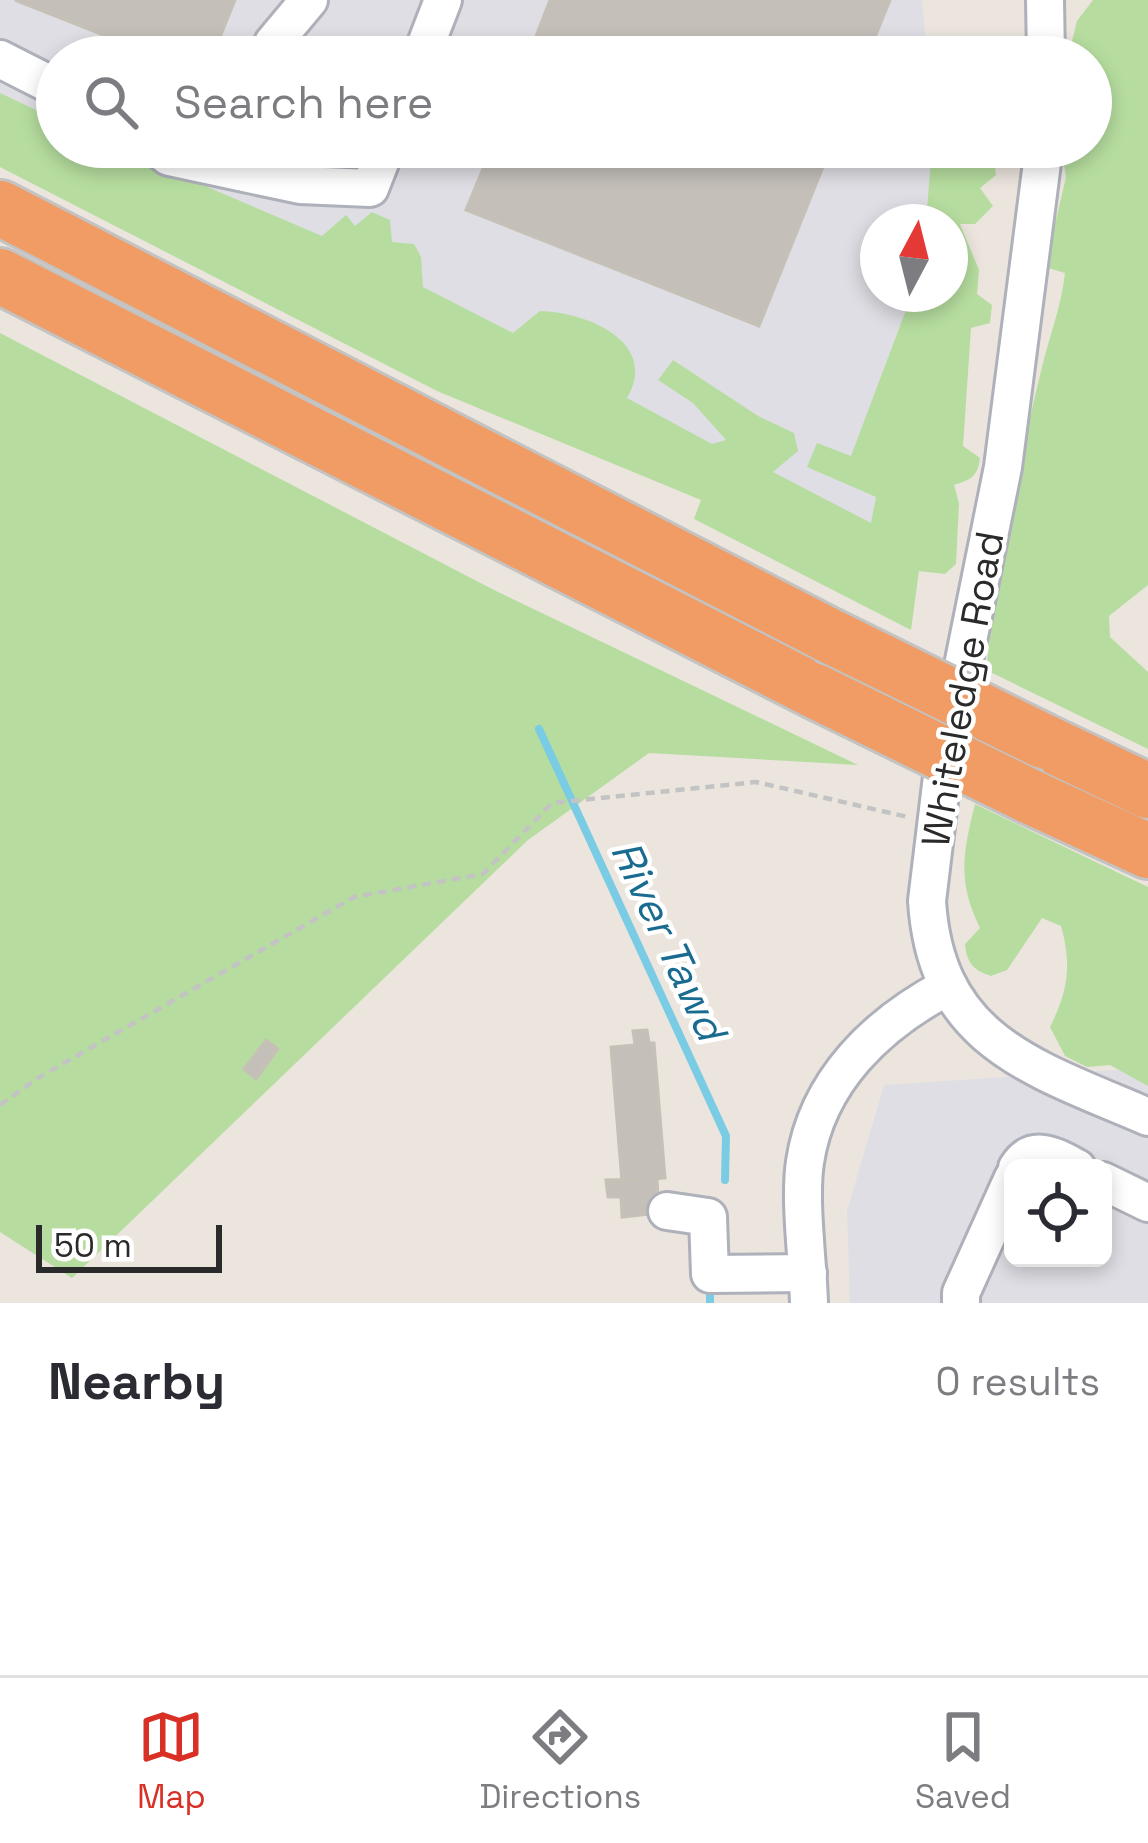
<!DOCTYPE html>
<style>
:root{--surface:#fff;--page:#f7f7f7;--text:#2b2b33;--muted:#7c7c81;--line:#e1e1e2;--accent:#d93025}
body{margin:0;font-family:"Space Grotesk",sans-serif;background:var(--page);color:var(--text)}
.controls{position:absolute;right:36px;bottom:36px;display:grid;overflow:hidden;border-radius:18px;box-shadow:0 6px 18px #0003}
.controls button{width:108px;height:108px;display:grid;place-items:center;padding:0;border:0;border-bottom:3px solid var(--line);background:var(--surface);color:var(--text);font:60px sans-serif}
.compass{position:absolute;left:860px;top:204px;width:108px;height:108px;border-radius:50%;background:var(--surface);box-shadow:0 6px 18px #0003;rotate:7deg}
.scale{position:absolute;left:36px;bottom:30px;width:186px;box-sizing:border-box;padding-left:12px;border:6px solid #2a2a2a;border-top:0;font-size:33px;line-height:42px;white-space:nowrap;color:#2a2a2a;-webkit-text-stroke:9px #fff;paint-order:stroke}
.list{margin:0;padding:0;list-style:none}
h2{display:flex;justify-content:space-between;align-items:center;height:156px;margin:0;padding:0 48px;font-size:51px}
h2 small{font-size:39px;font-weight:400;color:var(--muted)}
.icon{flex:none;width:66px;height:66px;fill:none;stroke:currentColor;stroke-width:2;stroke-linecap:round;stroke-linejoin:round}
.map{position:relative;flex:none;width:1148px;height:1303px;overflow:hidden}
.search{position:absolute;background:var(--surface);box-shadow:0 6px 18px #0003;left:36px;right:36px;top:36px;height:132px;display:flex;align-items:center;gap:30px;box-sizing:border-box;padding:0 42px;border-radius:66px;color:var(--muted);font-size:45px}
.sheet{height:372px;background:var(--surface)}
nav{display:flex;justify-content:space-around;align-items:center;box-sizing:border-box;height:168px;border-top:3px solid var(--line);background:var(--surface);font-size:33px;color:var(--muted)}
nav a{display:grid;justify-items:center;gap:6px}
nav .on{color:var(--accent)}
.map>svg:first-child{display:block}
.industrial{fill:#dfdee4;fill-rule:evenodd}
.green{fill:#b6dd9f}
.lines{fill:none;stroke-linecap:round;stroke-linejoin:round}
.stream{stroke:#7acce4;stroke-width:8}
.building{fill:#c4bfb9;stroke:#c6c1b7;stroke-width:3}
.minor-casing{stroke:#aeb0ba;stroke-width:42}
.highway-casing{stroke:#c3c3c3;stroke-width:60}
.path{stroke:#c3c3c3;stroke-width:4.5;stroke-dasharray:9 6;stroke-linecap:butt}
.minor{stroke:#fff;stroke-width:36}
.highway{stroke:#f09c64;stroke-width:54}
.highway-bridge-casing{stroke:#c3c3c3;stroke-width:60;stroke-linecap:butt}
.highway-bridge{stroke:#f09c64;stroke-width:54}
.labels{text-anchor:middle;stroke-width:9;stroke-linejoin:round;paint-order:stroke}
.street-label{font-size:39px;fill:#2a2a2a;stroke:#fff}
.water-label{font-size:42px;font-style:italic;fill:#196b90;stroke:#fff}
</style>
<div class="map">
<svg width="1148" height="1303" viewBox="0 0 1148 1303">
<rect width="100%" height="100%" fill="#ebe5de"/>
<g class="industrial">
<polygon points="0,0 922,0 927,57 57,57 57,131 0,103"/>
<polygon points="88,147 936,147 935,222 878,222 878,294 924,294 885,544"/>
<path d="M1143,1068L1148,1070V1303H850L847,1211L884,1085ZM1013,1168H1103V1258H1013Z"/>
</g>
<g class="green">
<path d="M1093,0H1148V585L1109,616L1110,637L1148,672V749L986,670C997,569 1017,470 1041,371C1049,337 1061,308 1065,273L1045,267L1066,177L1061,147H1091V57H1068L1077,21Z"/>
<path d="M0,93L57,120V147H114L322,236L346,215L355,226L372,212L390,220L392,242L414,244L421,257L423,287L513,333L540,311C585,312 660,341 627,398L712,444L726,440L693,403L658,380L673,360L758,416L794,433L798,451L773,472L871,523L876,497L807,467L817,443L851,456L912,294H950V222H926L932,147H1015L1013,156L994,161L996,175L980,188L993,206L975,224H960L979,270L977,294L992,305L990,323L971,328L963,446L980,458C978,477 970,480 954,485L959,503L956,564L945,574L919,571L911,630L694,519L701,500L437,391L0,167Z"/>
<polygon points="0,333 492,589 858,765 649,753 528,840 72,1278 0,1232"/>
<path d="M975,804L1148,887V1086L1110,1065L1087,1067L1065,1056L1050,1027C1068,991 1072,965 1061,926L1042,918L1007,970L991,976C973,970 967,963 965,944L980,928C957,882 963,852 975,804Z"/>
</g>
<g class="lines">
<g class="stream">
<polyline points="539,729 726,1136 725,1180"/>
<polyline points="710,1303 710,1295"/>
</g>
</g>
<g class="building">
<polygon points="15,0 235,0 212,57 159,57"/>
<polygon points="550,0 890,0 867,57 528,57"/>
<polygon points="492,147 831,147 759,326 466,210"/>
<polygon points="647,1030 649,1043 654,1043 665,1178 622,1182 611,1047 635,1045 633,1031"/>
<polygon points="266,1040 278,1049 256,1079 244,1069"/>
<polygon points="657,1179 659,1213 622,1217 621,1197 608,1197 606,1180"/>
</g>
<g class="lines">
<g class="minor-casing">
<g id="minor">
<polyline points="1045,0 1046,57"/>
<polyline points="267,57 273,43 309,0"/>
<polyline points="421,57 443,0"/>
<polyline points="0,59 57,88"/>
<polyline points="156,147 169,157 300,185 370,188 386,147"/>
<path d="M1044,147L1003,467L944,760L927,901C936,1043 1035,1068 1148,1117"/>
<path d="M1017,1168C1033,1142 1056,1157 1077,1168"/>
<polyline points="1103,1181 1148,1203"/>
<polyline points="667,1211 708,1217 710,1274 808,1273"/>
<path d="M809,1303C808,1262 799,1201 805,1162C817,1081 877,1024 947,987"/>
<polyline points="961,1303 961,1293 1013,1178"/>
</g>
</g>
<g class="highway-casing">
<g id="highway">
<polyline points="0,208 828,635"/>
<polyline points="0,276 815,691"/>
<polyline points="1043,741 1148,791"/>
<polyline points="1031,797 1148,851"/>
</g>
</g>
<polyline class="path" points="0,1105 38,1078 354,897 483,874 552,803 756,782 908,817"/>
<use href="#minor" class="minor"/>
<use href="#highway" class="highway"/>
<g class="highway-bridge-casing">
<g id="highway-bridge">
<polyline points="828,635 1043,741"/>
<polyline points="815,691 1031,797"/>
</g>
</g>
<use href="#highway-bridge" class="highway-bridge"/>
</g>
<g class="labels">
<g class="street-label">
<text transform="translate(962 689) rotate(-80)" y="14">Whiteledge Road</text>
</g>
<g class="water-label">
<text transform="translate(669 940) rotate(65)" y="15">River Tawd</text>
</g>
</g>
</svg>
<div class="controls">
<button><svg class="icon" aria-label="locate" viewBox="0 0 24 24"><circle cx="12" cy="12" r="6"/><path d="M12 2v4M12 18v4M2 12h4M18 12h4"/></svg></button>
</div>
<svg class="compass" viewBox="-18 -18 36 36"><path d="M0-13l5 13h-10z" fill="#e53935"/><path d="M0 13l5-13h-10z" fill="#7c7c81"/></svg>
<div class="scale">50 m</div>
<div class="search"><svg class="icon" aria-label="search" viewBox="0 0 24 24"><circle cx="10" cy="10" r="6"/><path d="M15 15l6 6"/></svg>Search here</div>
</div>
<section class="sheet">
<h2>Nearby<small>0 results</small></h2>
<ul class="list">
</ul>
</section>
<nav>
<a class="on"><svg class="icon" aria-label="map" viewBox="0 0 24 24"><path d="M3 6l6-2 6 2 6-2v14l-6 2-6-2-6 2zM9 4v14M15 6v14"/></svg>Map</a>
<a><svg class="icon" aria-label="directions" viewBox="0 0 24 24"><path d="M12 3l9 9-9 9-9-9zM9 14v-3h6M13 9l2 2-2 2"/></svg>Directions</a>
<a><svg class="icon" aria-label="saved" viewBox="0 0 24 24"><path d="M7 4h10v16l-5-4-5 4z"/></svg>Saved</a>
</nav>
